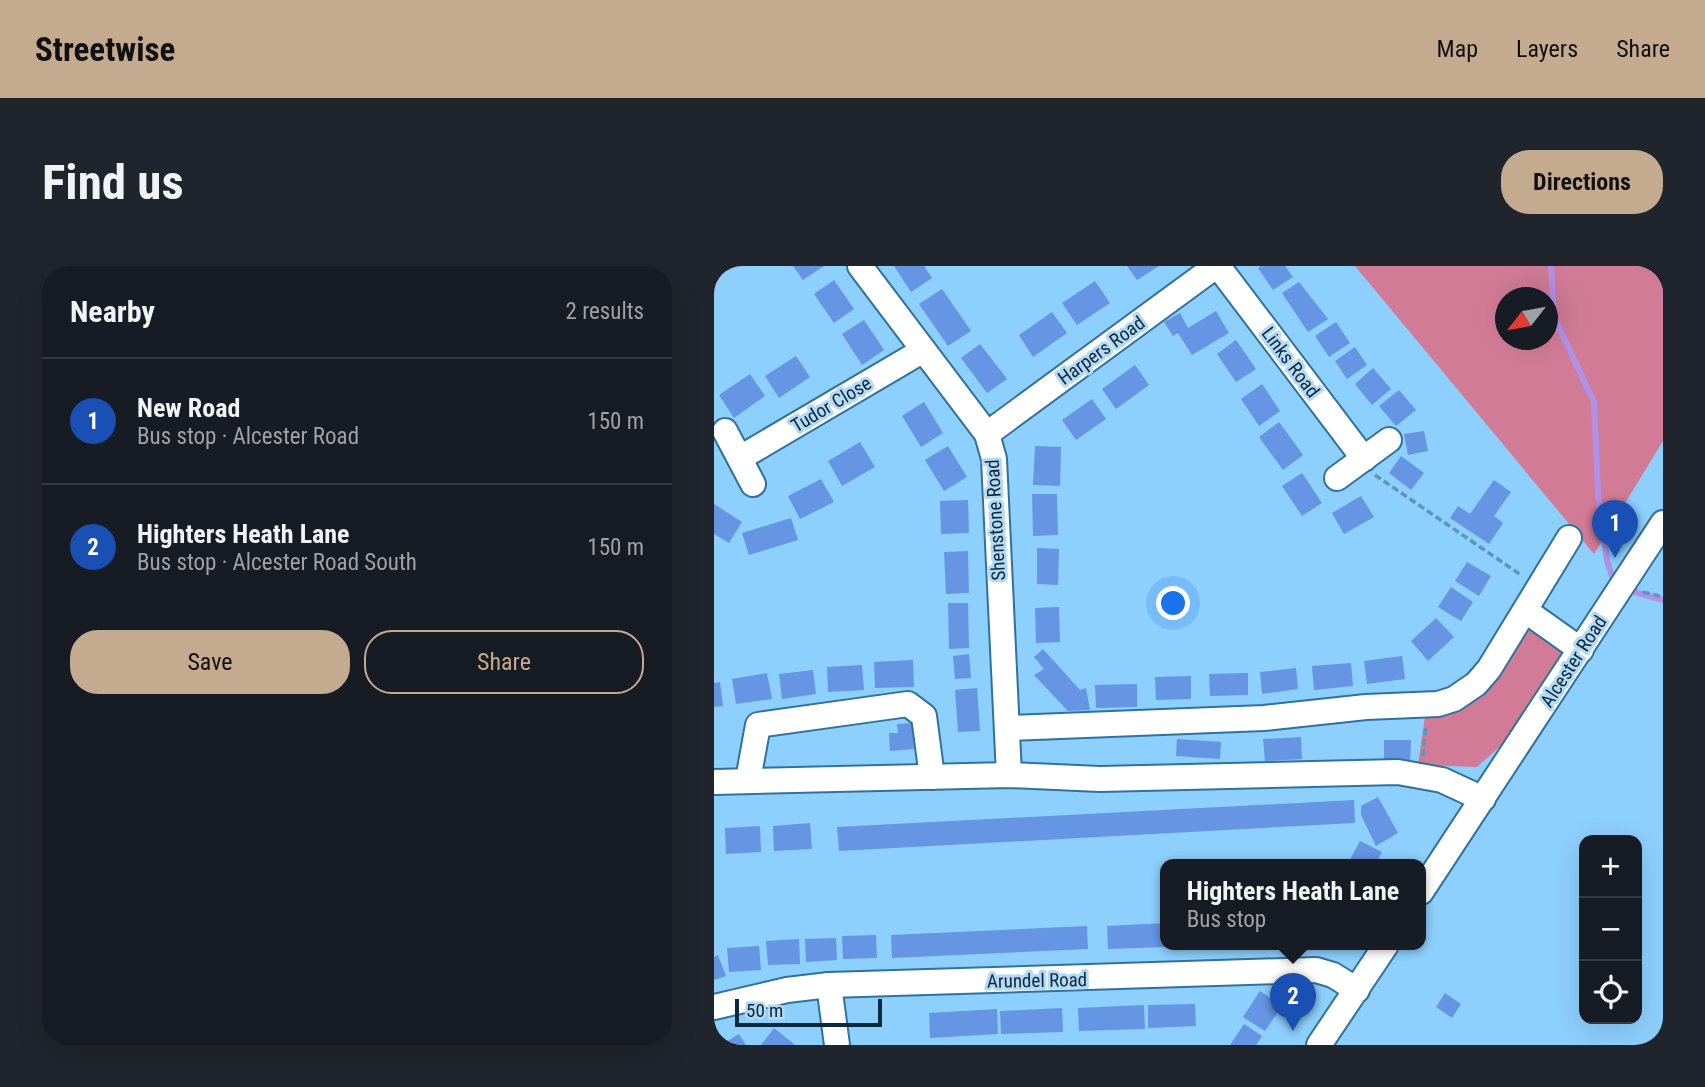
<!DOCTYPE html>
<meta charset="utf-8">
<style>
:root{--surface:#171b24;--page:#20242c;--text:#f1f3f6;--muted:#9ea1a6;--line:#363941;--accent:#c4aa8f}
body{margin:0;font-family:"Roboto Condensed",sans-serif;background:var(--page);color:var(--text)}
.controls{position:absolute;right:21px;bottom:21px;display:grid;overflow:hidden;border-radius:14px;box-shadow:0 7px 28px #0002}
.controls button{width:63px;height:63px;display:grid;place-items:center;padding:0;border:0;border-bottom:2px solid var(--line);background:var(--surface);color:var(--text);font:35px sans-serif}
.compass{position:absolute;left:781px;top:21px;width:63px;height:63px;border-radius:50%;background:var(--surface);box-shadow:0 7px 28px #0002;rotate:239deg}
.scale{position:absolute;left:21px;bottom:18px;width:147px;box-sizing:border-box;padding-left:7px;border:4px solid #0d293a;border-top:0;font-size:19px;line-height:24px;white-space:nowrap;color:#0d293a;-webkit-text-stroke:5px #b3d9f5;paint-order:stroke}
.you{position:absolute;left:460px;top:338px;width:24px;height:24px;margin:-18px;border:5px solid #fff;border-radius:50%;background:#1a73e8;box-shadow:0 0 0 10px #1a73e833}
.badge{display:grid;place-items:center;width:46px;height:46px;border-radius:50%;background:var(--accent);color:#fff;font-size:23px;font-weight:700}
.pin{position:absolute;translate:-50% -58px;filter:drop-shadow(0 2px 4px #0008)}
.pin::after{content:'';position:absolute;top:37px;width:24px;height:21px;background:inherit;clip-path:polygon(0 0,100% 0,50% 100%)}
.popup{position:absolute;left:446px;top:593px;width:266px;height:91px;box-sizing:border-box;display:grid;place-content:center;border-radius:14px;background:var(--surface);filter:drop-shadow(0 2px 5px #0005);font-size:23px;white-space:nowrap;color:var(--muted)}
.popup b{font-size:26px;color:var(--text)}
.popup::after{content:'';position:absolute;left:50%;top:100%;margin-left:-14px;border:14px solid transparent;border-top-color:var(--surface)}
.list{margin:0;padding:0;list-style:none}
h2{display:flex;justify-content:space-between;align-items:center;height:91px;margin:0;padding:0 28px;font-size:30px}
h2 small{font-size:23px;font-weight:400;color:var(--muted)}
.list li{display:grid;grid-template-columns:46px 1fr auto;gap:21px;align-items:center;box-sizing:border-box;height:126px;padding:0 28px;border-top:2px solid var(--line)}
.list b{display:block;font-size:26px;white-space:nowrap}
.list p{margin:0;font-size:23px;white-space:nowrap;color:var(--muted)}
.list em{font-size:23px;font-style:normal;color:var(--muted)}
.actions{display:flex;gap:14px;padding:21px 28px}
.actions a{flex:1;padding:16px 0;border:2px solid var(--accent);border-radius:28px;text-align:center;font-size:24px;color:var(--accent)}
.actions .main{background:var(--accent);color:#111}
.icon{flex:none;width:38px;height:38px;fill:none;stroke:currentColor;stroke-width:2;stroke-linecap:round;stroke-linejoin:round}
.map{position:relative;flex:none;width:949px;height:779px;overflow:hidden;border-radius:28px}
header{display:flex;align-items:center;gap:42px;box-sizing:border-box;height:98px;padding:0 35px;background:var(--accent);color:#111}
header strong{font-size:33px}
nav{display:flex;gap:38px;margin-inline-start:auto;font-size:24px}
.intro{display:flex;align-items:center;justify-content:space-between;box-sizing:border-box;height:168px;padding:0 42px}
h1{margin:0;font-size:49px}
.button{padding:18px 32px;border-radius:28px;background:var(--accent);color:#111;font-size:24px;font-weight:700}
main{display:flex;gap:42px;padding:0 42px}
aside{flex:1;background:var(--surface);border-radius:28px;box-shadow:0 7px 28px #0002}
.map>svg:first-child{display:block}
.green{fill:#d27b97;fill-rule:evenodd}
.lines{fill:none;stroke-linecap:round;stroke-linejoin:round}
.stream{stroke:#b091e8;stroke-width:6}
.building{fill:#6595e3}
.minor-casing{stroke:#30729b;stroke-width:28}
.path{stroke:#6095b9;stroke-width:3.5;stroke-dasharray:7 3.5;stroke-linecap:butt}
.minor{stroke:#fff;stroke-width:24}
.labels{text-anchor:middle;stroke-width:6;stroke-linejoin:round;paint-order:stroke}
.street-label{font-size:19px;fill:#0d293a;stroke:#b3d9f5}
</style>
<header>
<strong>Streetwise</strong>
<nav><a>Map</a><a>Layers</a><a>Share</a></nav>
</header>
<div class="intro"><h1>Find us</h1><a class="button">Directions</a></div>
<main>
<aside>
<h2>Nearby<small>2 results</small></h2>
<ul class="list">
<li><span class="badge" style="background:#1a4fb4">1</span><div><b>New Road</b><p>Bus stop · Alcester Road</p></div><em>150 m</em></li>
<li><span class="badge" style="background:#1a4fb4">2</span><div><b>Highters Heath Lane</b><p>Bus stop · Alcester Road South</p></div><em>150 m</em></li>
</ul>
<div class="actions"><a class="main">Save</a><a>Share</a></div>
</aside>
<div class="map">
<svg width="949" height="779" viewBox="0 0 949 779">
<rect width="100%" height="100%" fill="#8dcffd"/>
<g class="green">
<path d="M641,0H949V175L880,288ZM792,32H834V74H792Z"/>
<polygon points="810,361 849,386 790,477 763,501 704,499 711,450"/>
</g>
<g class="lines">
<g class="stream">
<polyline points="837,0 840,51 880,136 884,227 893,295 901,319"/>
<polyline points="914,324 949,334"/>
</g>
</g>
<g class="building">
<polygon points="79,0 110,0 89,14"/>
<polygon points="180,0 210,0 218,12 197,26"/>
<polygon points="413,0 445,0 423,14"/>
<polygon points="547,0 571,0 579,11 559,24 544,2"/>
<polygon points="120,14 140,43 120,57 100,28"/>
<polygon points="381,15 396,37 363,59 348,37"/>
<polygon points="585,16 614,53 594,66 568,27"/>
<polygon points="228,23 257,65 234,80 205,38"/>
<polygon points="502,45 515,67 478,89 464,67 459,70 450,56 466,47 474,62"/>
<polygon points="338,46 353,67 319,91 305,69"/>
<polygon points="150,54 170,84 148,99 128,68"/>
<polygon points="622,56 636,77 615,91 601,70"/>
<polygon points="522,74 542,103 522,116 503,88"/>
<polygon points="266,78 293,113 273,127 247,92"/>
<polygon points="641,81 653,99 633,113 621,95"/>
<polygon points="82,90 96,111 65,132 51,110"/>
<polygon points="421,99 435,119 402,143 388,123"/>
<polygon points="659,102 677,123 658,139 641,118"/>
<polygon points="36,108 51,130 20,152 5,129"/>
<polygon points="548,118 566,145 545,160 527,133"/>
<polygon points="685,124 702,144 682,160 665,140"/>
<polygon points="378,133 392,153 362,174 348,154"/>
<polygon points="210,136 229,167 207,181 188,150"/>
<polygon points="565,156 589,189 569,204 545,171"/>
<polygon points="710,165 714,185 694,189 690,168"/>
<polygon points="146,176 161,201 128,220 114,195"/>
<polygon points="234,180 253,211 230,225 211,194"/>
<polygon points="321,180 347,181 346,220 319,219"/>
<polygon points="687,190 710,207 697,224 675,207"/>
<polygon points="588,207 608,237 588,250 568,220"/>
<polygon points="107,213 120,236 86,253 74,230"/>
<polygon points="780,214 797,226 780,250 789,257 775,278 736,252 744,240 756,248"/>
<polygon points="318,228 343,228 344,269 319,270"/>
<polygon points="647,230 660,251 630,268 618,247"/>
<polygon points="254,234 255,267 227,268 226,235"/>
<polygon points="0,238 28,256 15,277 0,268"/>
<polygon points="77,252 84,274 35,289 28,267"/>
<polygon points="323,282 345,283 344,319 323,318"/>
<polygon points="254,285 255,327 232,328 230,286"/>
<polygon points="753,296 777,310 765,330 741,315"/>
<polygon points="737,321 759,336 747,355 724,341"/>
<polygon points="234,337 254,337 255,382 235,383"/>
<polygon points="345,341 346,376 322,377 321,342"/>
<polygon points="722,352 740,371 714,395 697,375"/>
<polygon points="329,383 366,424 372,422 376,444 354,445 320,409 330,403 320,391"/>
<polygon points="255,388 257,412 241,413 239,390"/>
<polygon points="688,390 691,413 653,418 650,395"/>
<polygon points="199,394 200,421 161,422 160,396"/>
<polygon points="637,397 639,420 600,424 598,400"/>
<polygon points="148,399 150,424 114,426 113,401"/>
<polygon points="582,402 584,423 548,428 546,406"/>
<polygon points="99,404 102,428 68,433 65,408"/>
<polygon points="53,407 58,433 22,438 18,413"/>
<polygon points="534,407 534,429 496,430 495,408"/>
<polygon points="477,410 477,433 442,434 441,411"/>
<polygon points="6,416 9,440 0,441 0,417"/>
<polygon points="423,418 423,441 382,442 381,419"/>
<polygon points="263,422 266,465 244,466 241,424"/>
<polygon points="198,457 200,483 176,485 175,467 184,467 183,458"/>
<polygon points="587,471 588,493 551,495 549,473"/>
<polygon points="463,473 507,476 506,493 462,490"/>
<polygon points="670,474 697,474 696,499 670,498"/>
<polygon points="664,531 684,567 662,580 647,549 647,540"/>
<polygon points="640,534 641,557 125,585 123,561"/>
<polygon points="96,557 98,583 60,585 59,560"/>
<polygon points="46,560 47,586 12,588 11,562"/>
<polygon points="646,575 668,586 661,599 633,599"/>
<polygon points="451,657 451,681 394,683 393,660"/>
<polygon points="373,660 374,683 178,692 177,669"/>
<polygon points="162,669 163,692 129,693 128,670"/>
<polygon points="122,672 123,694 92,696 91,673"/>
<polygon points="85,673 86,698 54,699 52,675"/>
<polygon points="45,680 47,704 15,706 13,682"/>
<polygon points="4,689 12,710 0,714 0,691"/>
<polygon points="546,725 568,740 551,765 529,751"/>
<polygon points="731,727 747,738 738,752 722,741"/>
<polygon points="481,738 482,760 434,762 434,739"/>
<polygon points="430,739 431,763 365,765 364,742"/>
<polygon points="348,742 349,766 287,768 286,745"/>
<polygon points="283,743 284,768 216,772 215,747"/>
<polygon points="530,758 548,770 542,779 516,779"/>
<polygon points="60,762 75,774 81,779 47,779"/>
<polygon points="25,768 32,779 7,779"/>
</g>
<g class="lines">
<g class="minor-casing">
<g id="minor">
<polyline points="146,0 273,168 280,193 295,509"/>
<polyline points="504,0 650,193"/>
<polyline points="11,165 39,218"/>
<polyline points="273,168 502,0"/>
<polyline points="26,192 208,85"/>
<polyline points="623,212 675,174"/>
<polyline points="812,345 867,384"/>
<polyline points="293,462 550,452 652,441 724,438 740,433 762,418 775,403 855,272"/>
<polyline points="34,514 44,459 194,438 210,450 218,511"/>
<polyline points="0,516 295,509 386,513 684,506 728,514 769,533"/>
<polyline points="707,626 949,257"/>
<polyline points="115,719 123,779"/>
<polyline points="0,741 73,724 115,719 602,704 619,709 643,724"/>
<polyline points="605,779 672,679"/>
</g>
</g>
<g class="path">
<polyline points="661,209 807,309"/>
<polyline points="929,326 949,331"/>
<polyline points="709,490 712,459"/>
</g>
<use href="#minor" class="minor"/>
</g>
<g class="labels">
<g class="street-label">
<text transform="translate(387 84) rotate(-36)" y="7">Harpers Road</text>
<text transform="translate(577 96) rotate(53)" y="7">Links Road</text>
<text transform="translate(117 138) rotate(-31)" y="7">Tudor Close</text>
<text transform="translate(281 254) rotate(-93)" y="7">Shenstone Road</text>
<text transform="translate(859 395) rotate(-57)" y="7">Alcester Road</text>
<text transform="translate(323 714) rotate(-1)" y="7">Arundel Road</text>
</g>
</g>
</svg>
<div class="controls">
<button>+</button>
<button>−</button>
<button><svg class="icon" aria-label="locate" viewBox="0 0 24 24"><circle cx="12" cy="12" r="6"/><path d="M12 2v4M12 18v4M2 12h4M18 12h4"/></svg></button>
</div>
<svg class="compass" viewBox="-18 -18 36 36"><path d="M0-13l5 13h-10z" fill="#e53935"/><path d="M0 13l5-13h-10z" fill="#9ea1a6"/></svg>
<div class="scale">50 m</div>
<div class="you"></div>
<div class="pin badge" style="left:901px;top:292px;background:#1a4fb4">1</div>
<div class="pin badge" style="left:579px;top:765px;background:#1a4fb4">2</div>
<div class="popup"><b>Highters Heath Lane</b>Bus stop</div>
</div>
</main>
